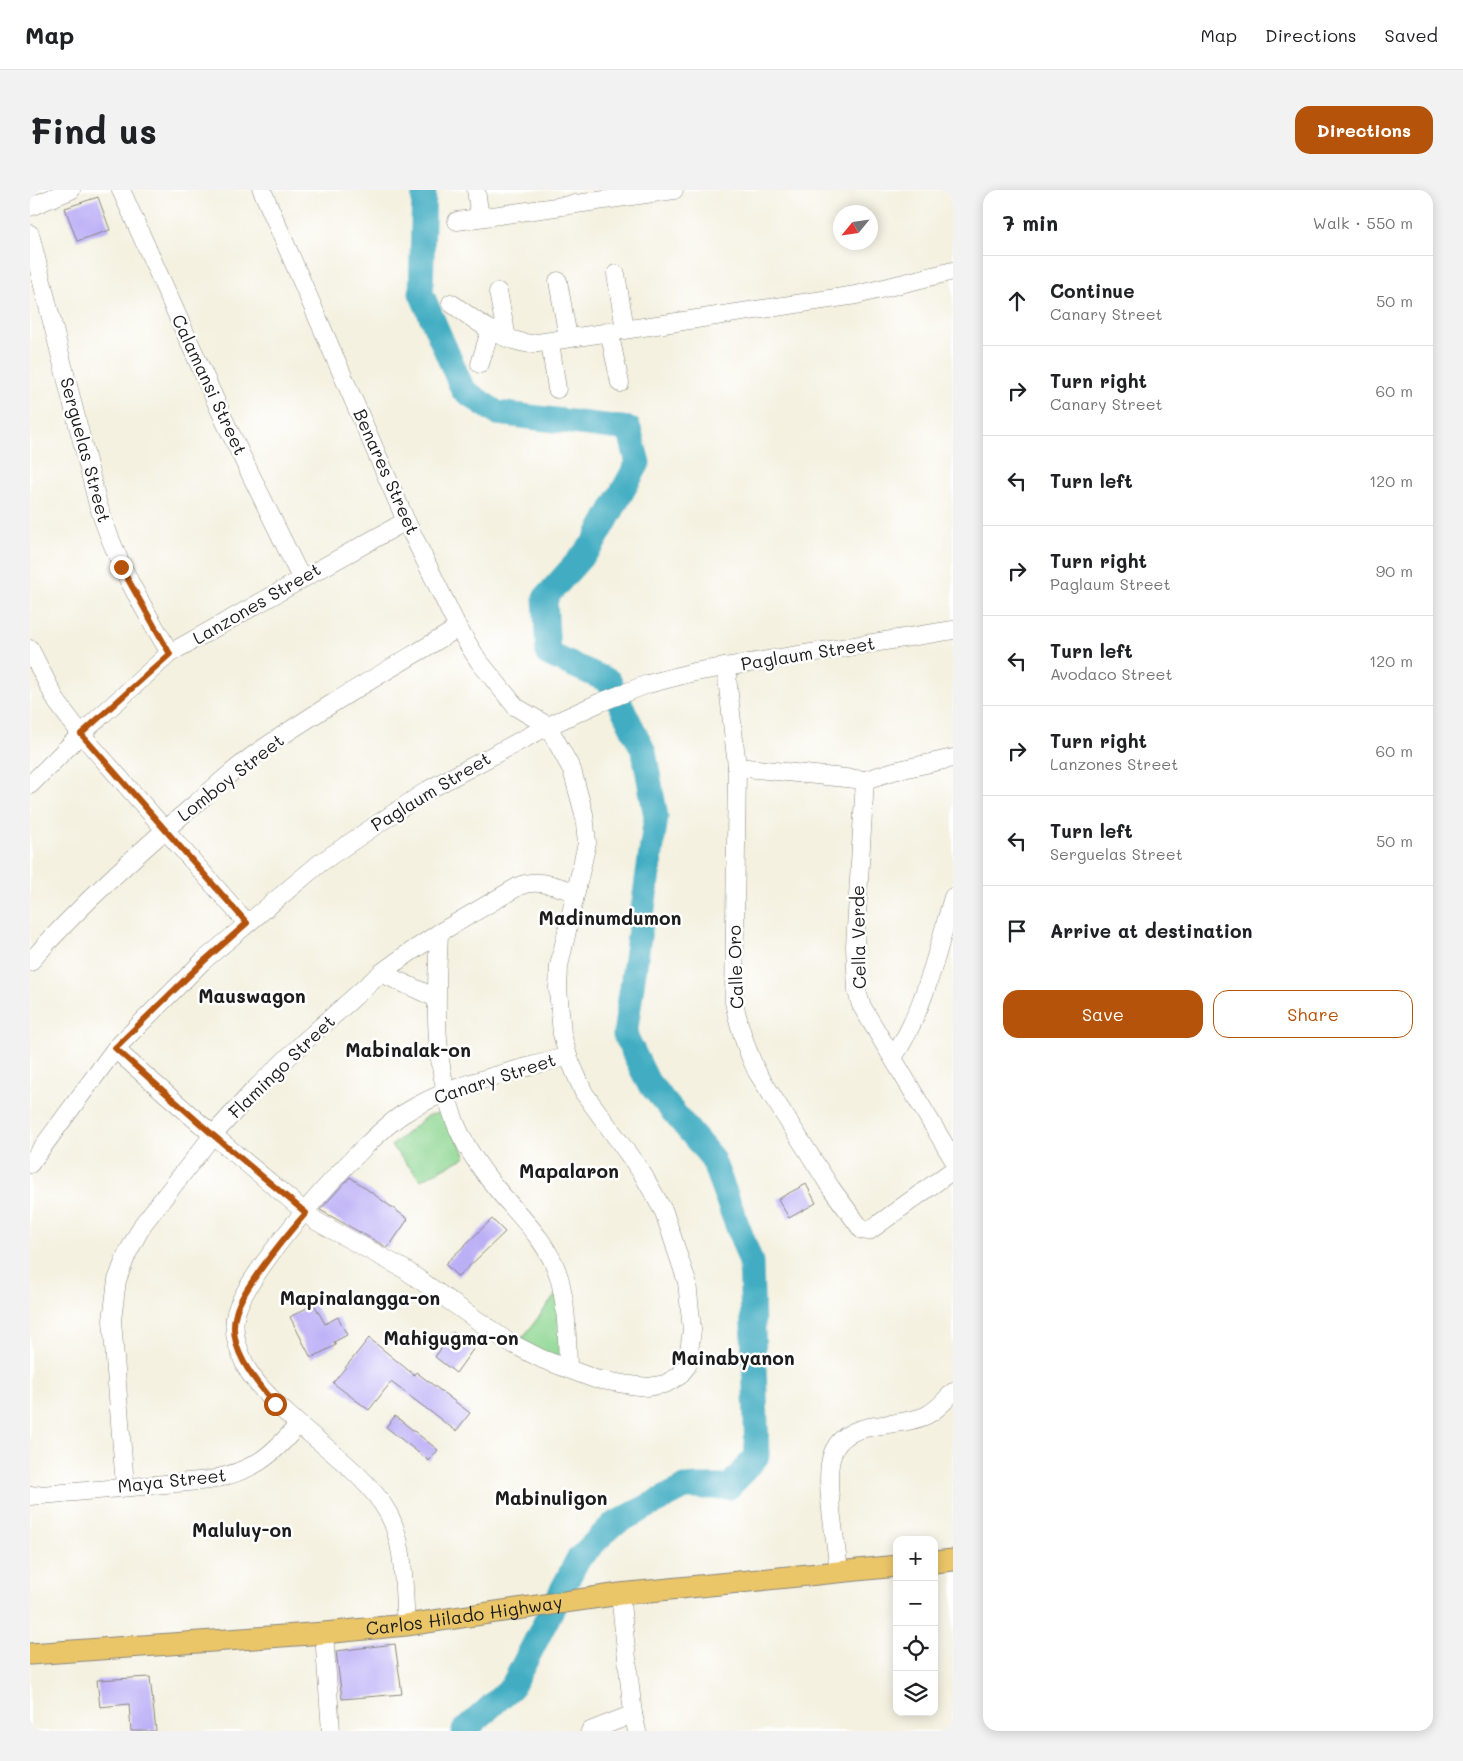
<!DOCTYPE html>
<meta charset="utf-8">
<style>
:root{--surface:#fff;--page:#f2f2f2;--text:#202124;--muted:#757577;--line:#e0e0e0;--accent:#b45309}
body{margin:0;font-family:Mali,sans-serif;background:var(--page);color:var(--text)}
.controls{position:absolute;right:15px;bottom:15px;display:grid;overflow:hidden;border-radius:10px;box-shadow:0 2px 12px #0003}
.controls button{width:45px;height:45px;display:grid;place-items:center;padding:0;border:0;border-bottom:1px solid var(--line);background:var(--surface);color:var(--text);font:25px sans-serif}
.compass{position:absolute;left:803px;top:15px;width:45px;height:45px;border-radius:50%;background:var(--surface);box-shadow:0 2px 12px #0003;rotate:241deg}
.stop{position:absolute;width:15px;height:15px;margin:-11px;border:4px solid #b45309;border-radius:50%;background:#fff}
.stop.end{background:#b45309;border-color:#fff;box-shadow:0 1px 5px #0008}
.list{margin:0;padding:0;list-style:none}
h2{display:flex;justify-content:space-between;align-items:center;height:65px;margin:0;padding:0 20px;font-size:21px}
h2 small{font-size:16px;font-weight:400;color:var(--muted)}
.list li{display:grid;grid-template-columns:32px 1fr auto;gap:15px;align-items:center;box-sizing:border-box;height:90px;padding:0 20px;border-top:1px solid var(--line)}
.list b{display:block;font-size:19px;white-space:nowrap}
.list p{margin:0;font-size:16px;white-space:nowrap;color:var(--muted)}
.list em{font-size:16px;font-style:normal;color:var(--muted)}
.actions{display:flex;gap:10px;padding:15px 20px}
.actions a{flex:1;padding:11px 0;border:1px solid var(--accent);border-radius:15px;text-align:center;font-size:18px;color:var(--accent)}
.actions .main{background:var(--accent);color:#fff}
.icon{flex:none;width:28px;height:28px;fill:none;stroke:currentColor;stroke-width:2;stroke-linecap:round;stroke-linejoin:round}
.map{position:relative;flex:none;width:923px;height:1541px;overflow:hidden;border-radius:15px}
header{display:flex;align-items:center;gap:30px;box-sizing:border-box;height:70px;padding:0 25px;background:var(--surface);border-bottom:1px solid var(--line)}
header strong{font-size:24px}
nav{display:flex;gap:28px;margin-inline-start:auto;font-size:18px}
.intro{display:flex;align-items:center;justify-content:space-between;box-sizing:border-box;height:120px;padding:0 30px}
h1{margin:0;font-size:35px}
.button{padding:12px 22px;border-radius:15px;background:var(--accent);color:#fff;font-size:18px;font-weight:700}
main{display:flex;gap:30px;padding:0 30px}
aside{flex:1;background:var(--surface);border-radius:15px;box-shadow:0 2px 12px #0003}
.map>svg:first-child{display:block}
.green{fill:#8cd590;stroke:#547856}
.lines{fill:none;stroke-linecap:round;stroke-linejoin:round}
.river{stroke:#43adc2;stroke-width:25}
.building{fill:#bbaff6}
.minor-casing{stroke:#88867e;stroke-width:19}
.major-casing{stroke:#88867e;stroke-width:23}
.minor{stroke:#fff;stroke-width:18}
.major{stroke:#ebc669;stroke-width:21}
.route{stroke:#b45309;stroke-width:6}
.labels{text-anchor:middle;stroke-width:5;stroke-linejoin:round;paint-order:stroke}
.street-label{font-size:18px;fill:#1c1c1c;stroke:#fff}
.neighbourhood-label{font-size:19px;font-weight:bold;fill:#1c1c1c;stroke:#fff}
</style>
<header>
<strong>Map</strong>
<nav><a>Map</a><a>Directions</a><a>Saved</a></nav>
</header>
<div class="intro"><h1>Find us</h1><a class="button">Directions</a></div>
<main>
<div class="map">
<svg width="923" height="1541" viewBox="0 0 923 1541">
<rect width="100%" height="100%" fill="#fff"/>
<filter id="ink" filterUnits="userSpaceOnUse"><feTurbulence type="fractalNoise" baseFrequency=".02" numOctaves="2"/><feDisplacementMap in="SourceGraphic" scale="10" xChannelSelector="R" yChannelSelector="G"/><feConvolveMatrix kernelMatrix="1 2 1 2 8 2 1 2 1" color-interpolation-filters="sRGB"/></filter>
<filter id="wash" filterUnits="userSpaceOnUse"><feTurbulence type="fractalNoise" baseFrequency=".0096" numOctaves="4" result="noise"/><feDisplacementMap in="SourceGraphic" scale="20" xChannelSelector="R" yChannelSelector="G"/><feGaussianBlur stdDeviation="1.12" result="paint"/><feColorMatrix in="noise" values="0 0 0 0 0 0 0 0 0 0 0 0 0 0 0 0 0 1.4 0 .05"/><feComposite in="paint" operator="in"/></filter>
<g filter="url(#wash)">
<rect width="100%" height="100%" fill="#f4f1e0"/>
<g class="green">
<polygon points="415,921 436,967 391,990 361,956 397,926"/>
<polygon points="533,1095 537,1177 491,1150"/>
</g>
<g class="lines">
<polyline class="river" points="394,0 391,103 433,200 467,223 599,239 608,273 563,354 515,408 518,464 579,491 614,562 626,627 595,845 618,892 682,968 721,1072 727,1266 699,1297 655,1297 582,1335 548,1369 482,1497 434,1541"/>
</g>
<g id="blocks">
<g class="building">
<polygon points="68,7 80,40 47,51 35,18"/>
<polygon points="320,987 378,1029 358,1058 290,1020"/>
<polygon points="776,994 786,1013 759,1028 748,1009"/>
<polygon points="462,1029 475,1042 428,1087 415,1074"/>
<polygon points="284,1114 295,1134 308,1127 317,1145 304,1152 306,1155 281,1168 260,1127"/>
<polygon points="423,1142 444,1158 426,1183 405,1167"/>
<polygon points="339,1148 384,1185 386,1182 440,1223 426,1241 361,1192 339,1220 303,1193"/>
<polygon points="365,1226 408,1260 399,1271 356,1237"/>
<polygon points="365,1454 372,1504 312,1509 306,1461"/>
<polygon points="120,1487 126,1541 101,1541 99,1514 70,1517 67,1490"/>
</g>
</g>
</g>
<g filter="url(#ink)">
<use href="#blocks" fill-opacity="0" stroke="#88867e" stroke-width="1"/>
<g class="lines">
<g class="minor-casing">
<g id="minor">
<polyline points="91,0 196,234 271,388"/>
<polyline points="446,0 450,27"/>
<polyline points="0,17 41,0"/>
<polyline points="427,31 644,0"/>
<path d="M0,44L67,311C85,370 109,411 140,463"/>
<polyline points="586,84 595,139"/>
<polyline points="528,91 538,148"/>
<polyline points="468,102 477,148"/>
<path d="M421,113C446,131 469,150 501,154L826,105L923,81"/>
<polyline points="579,141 590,193"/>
<polyline points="520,152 527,199"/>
<polyline points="450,174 460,141"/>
<polyline points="0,459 27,512 51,544 217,733"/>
<path d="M696,478L707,577L704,812C709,837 716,859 727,882L801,998L832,1040L839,1041L923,980"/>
<polyline points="923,568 864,581 835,590 825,756 827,801 831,815 923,969"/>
<polyline points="707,577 835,590"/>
<polyline points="0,595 51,544 140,463 376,331"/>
<path d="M409,743C406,805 402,874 426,934C435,957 450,978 466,998C489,1026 518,1051 529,1087C537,1116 537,1147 538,1177"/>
<path d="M0,772C50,715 107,664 164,615C184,598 204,579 225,564C291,518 360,479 428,438"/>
<polyline points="351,783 406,808"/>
<polyline points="85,859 183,945 286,1031 374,1079 477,1151 512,1169 565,1189 600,1195 618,1197 635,1194 649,1186 657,1176 662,1140 657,1092 634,1022 612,983 554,903 538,866 532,844 528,799 529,776 557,653 554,624 542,580 518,536 486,517 448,470 428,438 376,331 232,0"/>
<path d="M864,866C894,822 908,758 923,707"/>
<polyline points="0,974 85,859 173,771 290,673 398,600 518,536 571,512 618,494 664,482 923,440"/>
<path d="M95,1296L82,1130L87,1090L97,1064L113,1034L183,945L223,901L275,851L351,783L373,767L409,743L489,696C508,688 527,697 546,702"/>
<path d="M0,1306L180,1290C222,1281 240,1268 267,1236"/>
<path d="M809,1381C806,1352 796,1302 800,1274C807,1225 864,1241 897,1225C907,1220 916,1210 923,1202"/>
<polyline points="590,1404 603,1524 607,1541"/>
<path d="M376,1435C373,1399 376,1355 358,1323C334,1279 274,1245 239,1206C231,1198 222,1188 216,1177C209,1161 201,1141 206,1123C218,1078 333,950 373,924C421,893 483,882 538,866"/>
<polyline points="294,1443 301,1541"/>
<polyline points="560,1541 603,1524"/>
</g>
</g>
<g class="major-casing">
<g id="major">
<polyline points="904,1372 923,1370"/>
<path id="s1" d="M0,1464L294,1443L376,1435L590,1404L867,1376"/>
</g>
</g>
<use href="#minor" class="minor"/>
<use href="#major" class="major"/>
</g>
</g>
<g class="lines" filter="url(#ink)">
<path class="route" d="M91,377L140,464L51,544L217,733L174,771L85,858L183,945L276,1023C259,1042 243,1062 228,1083C220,1095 210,1108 206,1123C196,1157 224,1190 245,1214"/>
</g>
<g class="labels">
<g class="street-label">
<text transform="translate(179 195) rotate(65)" y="6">Calamansi Street</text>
<text transform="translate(55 260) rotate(75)" y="6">Serguelas Street</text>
<text transform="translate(356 282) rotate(66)" y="6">Benares Street</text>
<text transform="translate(227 414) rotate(-30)" y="6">Lanzones Street</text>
<text transform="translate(778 464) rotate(-9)" y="6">Paglaum Street</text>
<text transform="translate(201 588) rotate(-38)" y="6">Lomboy Street</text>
<text transform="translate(401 602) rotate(-31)" y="6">Paglaum Street</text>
<text transform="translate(829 747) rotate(-91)" y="6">Cella Verde</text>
<text transform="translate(706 777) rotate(-92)" y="6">Calle Oro</text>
<text transform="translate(252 877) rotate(-44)" y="6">Flamingo Street</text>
<text transform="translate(465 889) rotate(-18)" y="6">Canary Street</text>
<text transform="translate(142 1291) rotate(-6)" y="6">Maya Street</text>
<text dy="6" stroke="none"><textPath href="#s1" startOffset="436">Carlos Hilado Highway</textPath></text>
</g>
<g class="neighbourhood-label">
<text x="580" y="735">Madinumdumon</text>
<text x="222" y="813">Mauswagon</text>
<text x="378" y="867">Mabinalak-on</text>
<text x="539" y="988">Mapalaron</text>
<text x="330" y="1115">Mapinalangga-on</text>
<text x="421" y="1155">Mahigugma-on</text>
<text x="703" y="1175">Mainabyanon</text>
<text x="521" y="1315">Mabinuligon</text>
<text x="212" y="1347">Maluluy-on</text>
</g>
</g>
</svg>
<div class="controls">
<button>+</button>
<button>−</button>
<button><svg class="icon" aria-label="locate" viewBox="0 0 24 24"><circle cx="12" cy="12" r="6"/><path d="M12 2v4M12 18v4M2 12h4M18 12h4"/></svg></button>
<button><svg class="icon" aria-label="layers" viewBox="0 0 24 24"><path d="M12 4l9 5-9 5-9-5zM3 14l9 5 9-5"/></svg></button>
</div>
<svg class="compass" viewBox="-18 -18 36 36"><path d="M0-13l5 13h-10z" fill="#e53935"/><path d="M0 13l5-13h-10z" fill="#757577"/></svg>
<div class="stop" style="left:245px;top:1214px"></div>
<div class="stop end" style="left:91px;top:377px"></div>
</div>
<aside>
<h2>7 min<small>Walk · 550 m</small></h2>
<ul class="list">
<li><svg class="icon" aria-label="ahead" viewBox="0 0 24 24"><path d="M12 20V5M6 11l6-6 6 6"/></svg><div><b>Continue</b><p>Canary Street</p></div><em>50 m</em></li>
<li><svg class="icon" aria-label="right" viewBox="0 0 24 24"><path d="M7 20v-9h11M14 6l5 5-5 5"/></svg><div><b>Turn right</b><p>Canary Street</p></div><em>60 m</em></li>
<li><svg class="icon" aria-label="left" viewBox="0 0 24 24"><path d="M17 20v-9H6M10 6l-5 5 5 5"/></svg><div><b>Turn left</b></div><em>120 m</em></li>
<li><svg class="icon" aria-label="right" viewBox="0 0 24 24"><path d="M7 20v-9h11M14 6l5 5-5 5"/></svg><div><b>Turn right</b><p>Paglaum Street</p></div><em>90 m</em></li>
<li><svg class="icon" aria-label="left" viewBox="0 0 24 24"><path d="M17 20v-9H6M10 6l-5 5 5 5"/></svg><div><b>Turn left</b><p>Avodaco Street</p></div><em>120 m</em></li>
<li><svg class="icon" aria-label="right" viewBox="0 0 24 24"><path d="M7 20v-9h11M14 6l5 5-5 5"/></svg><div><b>Turn right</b><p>Lanzones Street</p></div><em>60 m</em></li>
<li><svg class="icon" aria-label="left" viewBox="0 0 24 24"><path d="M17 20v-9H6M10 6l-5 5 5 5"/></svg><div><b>Turn left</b><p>Serguelas Street</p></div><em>50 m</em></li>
<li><svg class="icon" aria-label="arrive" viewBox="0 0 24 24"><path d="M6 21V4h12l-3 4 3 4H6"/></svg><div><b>Arrive at destination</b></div></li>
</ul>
<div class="actions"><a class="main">Save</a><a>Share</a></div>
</aside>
</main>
